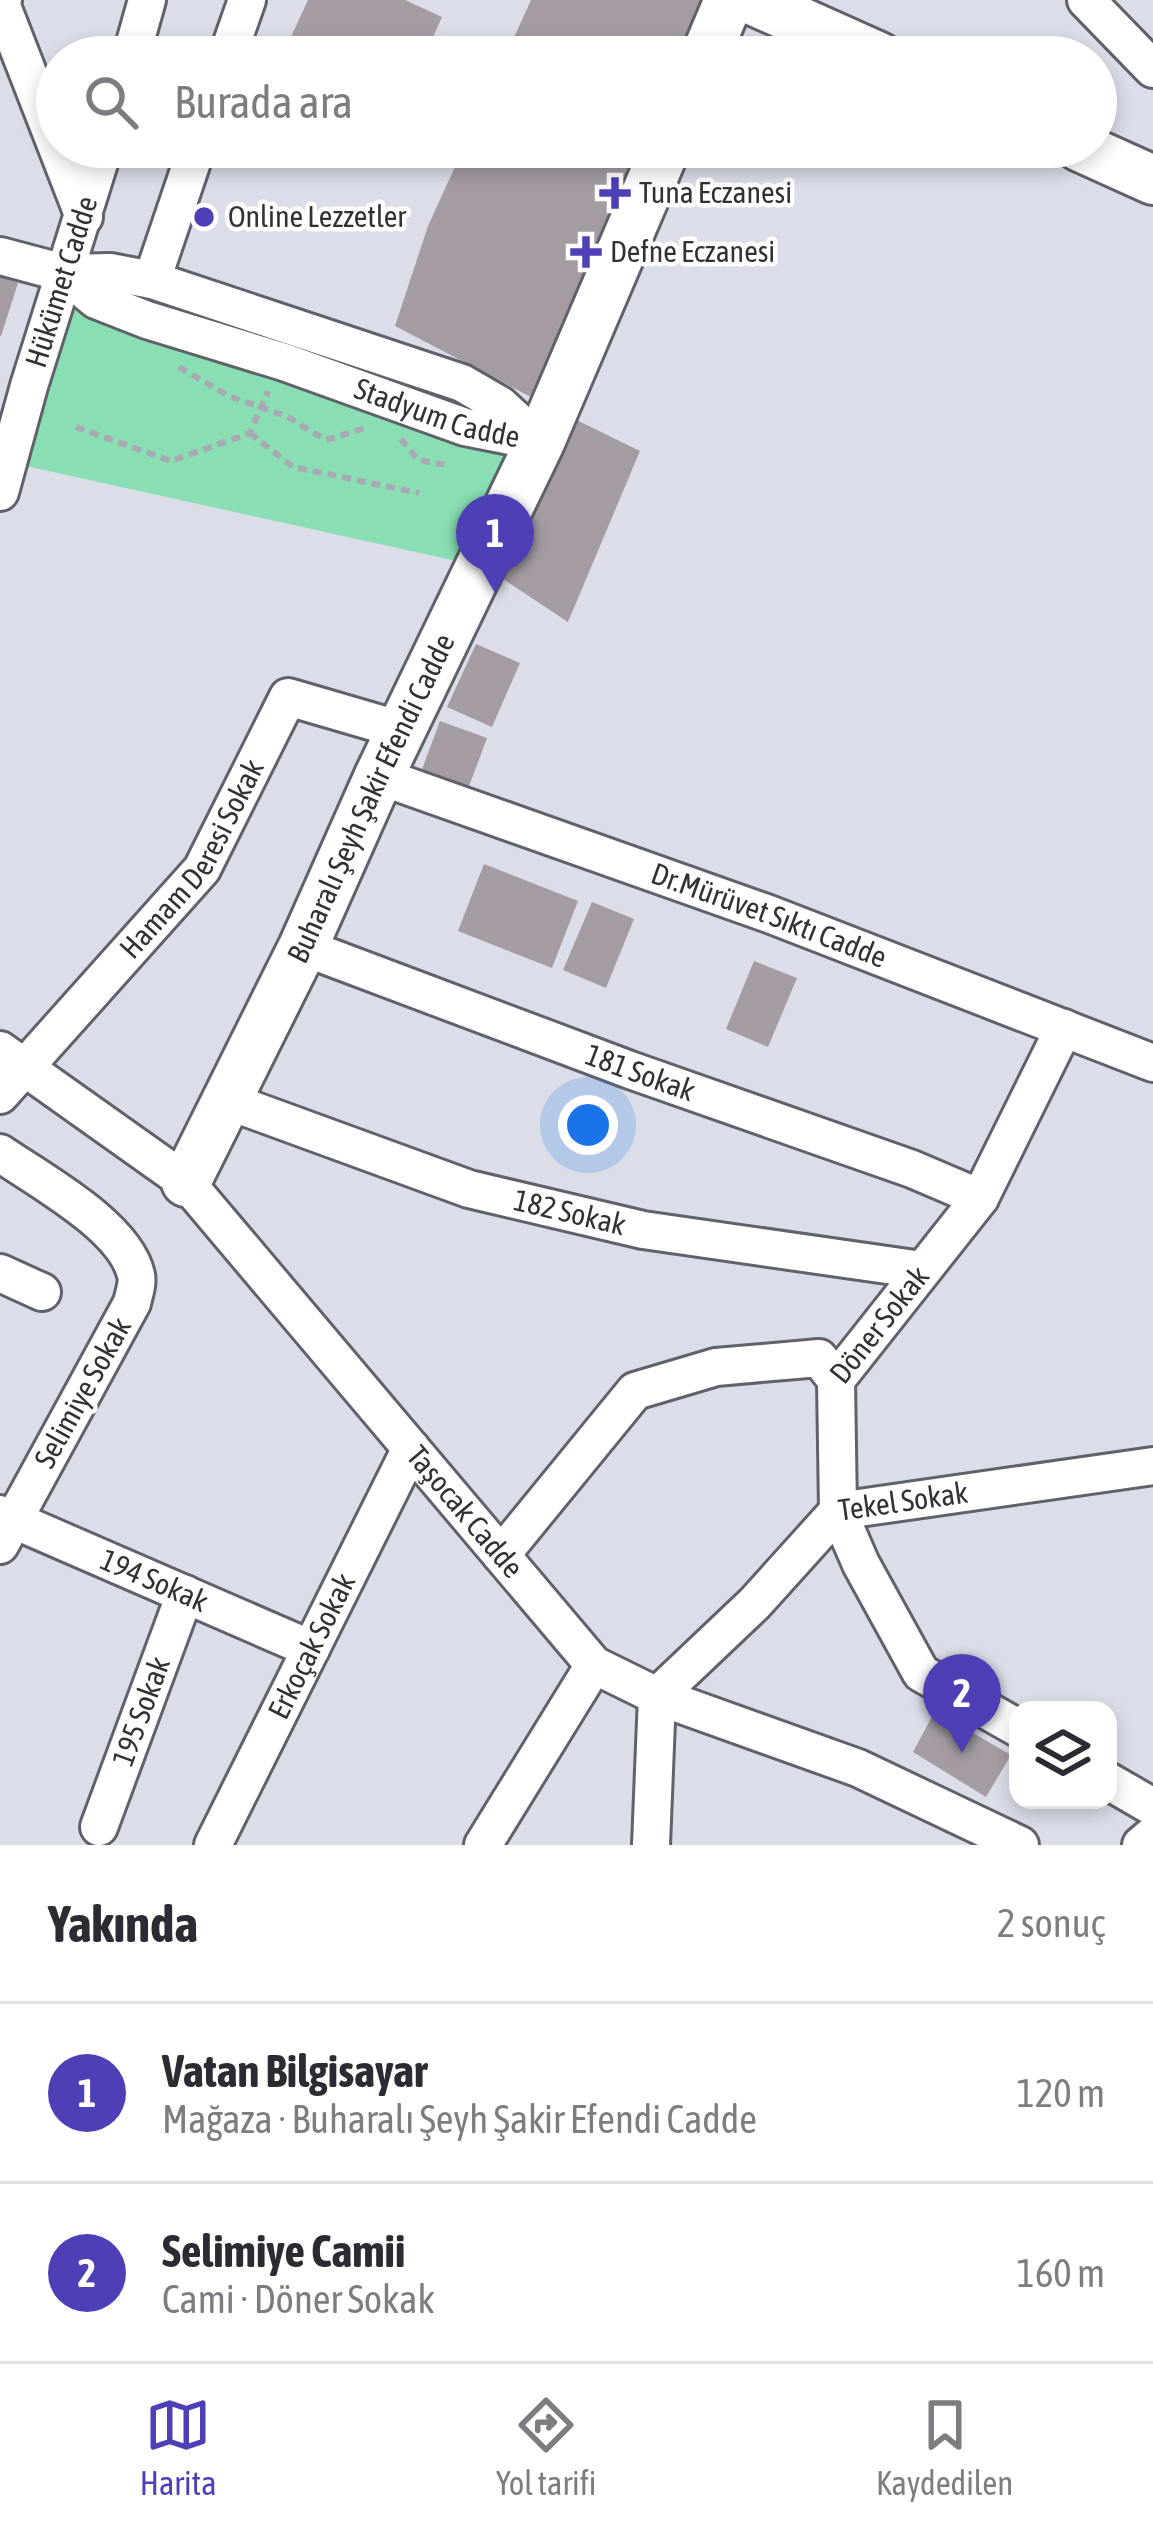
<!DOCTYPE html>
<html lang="tr">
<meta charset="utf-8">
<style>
:root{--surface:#fff;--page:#f2f2f3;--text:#2b2b33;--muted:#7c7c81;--line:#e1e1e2;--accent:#4d3fb6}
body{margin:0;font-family:"Asap Condensed",sans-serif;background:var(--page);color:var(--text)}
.controls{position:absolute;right:36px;bottom:36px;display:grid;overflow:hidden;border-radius:24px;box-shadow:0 6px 18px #0003}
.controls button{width:108px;height:108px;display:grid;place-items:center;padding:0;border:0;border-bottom:3px solid var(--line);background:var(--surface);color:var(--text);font:60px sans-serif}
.you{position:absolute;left:588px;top:1125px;width:42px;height:42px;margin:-30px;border:9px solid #fff;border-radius:50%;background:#1a73e8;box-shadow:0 0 0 18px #1a73e833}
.badge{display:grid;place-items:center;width:78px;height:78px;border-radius:50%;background:var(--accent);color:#fff;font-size:39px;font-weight:700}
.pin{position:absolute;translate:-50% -99px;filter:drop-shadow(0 3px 6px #0008)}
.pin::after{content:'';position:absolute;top:63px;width:42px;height:36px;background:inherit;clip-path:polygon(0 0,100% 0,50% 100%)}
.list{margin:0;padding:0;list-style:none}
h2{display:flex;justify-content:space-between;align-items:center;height:156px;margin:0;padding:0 48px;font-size:51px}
h2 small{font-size:39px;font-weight:400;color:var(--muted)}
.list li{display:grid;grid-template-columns:78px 1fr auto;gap:36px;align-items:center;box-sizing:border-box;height:180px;padding:0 48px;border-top:3px solid var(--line)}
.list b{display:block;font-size:45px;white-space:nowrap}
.list p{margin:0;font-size:39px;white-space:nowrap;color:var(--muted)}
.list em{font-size:39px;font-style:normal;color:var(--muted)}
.icon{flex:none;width:66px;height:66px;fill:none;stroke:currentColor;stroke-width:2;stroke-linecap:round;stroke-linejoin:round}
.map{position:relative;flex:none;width:1153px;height:1845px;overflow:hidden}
.search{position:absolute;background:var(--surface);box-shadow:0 6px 18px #0003;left:36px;right:36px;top:36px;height:132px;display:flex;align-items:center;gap:30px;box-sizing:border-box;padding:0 42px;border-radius:66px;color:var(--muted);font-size:45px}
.sheet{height:516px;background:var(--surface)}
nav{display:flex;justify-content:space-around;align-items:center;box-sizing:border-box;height:168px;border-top:3px solid var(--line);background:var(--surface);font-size:33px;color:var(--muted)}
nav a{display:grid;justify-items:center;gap:6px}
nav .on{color:var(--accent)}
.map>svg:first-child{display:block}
.green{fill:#89deb3}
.building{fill:#a59ca3}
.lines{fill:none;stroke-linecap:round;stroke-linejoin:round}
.street-casing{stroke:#60626b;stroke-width:42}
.secondary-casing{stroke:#60626b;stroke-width:54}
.path{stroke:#a8aab3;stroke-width:6;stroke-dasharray:9 6;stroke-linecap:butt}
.street{stroke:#fff;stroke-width:36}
.secondary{stroke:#fff;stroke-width:48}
.poi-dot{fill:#4d3fb6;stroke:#fff;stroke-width:4.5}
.labels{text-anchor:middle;stroke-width:9;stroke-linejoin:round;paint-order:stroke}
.poi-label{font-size:30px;fill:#313236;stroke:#fff;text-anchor:start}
.street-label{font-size:30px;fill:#313236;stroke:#fff}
</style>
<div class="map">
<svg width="1153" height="1845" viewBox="0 0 1153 1845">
<rect width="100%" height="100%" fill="#dbdee8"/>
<polygon class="green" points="97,309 540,442 479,566 8,462 52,311"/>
<g class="building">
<polygon points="308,0 405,0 442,17 424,57 324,57 289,41"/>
<polygon points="531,0 729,0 701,57 505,57"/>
<polygon points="464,147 657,147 554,409 395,326 428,226"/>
<polygon points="0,277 18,283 1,336 0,336"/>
<polygon points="554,409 640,451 568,622 482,565"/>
<polygon points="476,644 520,663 492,727 447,707"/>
<polygon points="440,721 487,738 468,789 421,772"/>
<polygon points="484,864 578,901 552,968 458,931"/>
<polygon points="592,902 634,919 606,988 563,970"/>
<polygon points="754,961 797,978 768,1047 726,1029"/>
<polygon points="935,1711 1011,1755 986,1797 913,1752"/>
</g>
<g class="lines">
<g class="street-casing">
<g id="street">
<polyline points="3,0 0,1 84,217"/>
<polyline points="1086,0 1153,69"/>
<polyline points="131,57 147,0"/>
<polyline points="227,57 247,0"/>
<path id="s1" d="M0,256L64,273L96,300L147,320L284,362L465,427L540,442"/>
<polyline points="64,273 110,272 152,280 462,383 500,405 539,441"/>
<polyline points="152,280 197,147"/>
<path id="s2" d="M0,492L29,386L104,147"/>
<path id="s3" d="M379,776L769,914L1153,1063"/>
<path id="s4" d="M303,947L630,1070L912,1169L980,1198"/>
<path id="s5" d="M0,1050L186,1182L594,1665L657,1696L858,1768L1020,1845"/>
<path id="s6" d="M0,1095L202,869L288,697L401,730"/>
<path id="s7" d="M228,1101L469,1189L643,1230L922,1270"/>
<path d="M0,1153C39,1180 125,1226 136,1275C138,1283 134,1294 132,1303L0,1545"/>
<polyline points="0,1273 42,1292"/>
<path id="s8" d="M0,1514L311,1649"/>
<polyline points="501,1555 635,1391 716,1367 819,1358 836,1380"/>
<path id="s9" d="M1018,1728L921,1673L861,1564L838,1511L836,1380L980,1198L1064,1028"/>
<polyline points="1108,1781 1153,1807"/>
<path id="s10" d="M99,1827L185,1594"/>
<path id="s11" d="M213,1845L411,1448"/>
<polyline points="483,1845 594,1665"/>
<path id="s12" d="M651,1845L657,1696L755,1603L838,1511L1153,1466"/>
<polyline points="1141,1845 1153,1835"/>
</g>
</g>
<g class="secondary-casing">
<g id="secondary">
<polyline points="752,0 879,57"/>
<polyline points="705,57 729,0"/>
<polyline points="1080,147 1153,180"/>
<path id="s13" d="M186,1182L303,947L379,776L540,442L666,147"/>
</g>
</g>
<g class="path">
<polyline points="179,367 229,396 286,416 326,440 368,427"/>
<polyline points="76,427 171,461 250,433 268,391"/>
<polyline points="250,433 293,467 419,493"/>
<polyline points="401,439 418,460 447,465"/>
</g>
<use href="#street" class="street"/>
<use href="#secondary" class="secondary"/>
</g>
<g class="poi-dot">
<path d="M609 175h12v12h12v12h-12v12h-12v-12h-12v-12h12z"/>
<circle cx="204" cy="217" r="12"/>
<path d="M580 234h12v12h12v12h-12v12h-12v-12h-12v-12h12z"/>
</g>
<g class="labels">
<g class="poi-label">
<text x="639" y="203">Tuna Eczanesi</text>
<text x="228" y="227">Online Lezzetler</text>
<text x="610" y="262">Defne Eczanesi</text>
</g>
<g class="street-label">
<text dy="10" stroke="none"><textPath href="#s2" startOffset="219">Hükümet Cadde</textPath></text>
<text dy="10" stroke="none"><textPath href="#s1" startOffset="468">Stadyum Cadde</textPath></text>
<text dy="10" stroke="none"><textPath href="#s13" startOffset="426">Buharalı Şeyh Şakir Efendi Cadde</textPath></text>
<text dy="10" stroke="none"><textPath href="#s6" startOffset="306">Hamam Deresi Sokak</textPath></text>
<text dy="10" stroke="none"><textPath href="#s3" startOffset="414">Dr.Mürüvet Sıktı Cadde</textPath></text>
<text dy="10" stroke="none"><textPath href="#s4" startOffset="360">181 Sokak</textPath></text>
<text dy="10" stroke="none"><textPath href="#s7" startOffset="360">182 Sokak</textPath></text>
<text dy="10" stroke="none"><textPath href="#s9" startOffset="495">Döner Sokak</textPath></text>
<text transform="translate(83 1393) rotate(-61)" y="10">Selimiye Sokak</text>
<text dy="10" stroke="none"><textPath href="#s12" startOffset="474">Tekel Sokak</textPath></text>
<text dy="10" stroke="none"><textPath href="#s5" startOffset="660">Taşocak Cadde</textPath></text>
<text dy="10" stroke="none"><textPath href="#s8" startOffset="168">194 Sokak</textPath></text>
<text dy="10" stroke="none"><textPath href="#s11" startOffset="222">Erkoçak Sokak</textPath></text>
<text dy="10" stroke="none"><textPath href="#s10" startOffset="123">195 Sokak</textPath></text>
</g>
</g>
</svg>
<div class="controls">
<button><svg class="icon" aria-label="layers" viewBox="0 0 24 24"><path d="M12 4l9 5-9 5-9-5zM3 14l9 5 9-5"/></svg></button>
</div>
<div class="you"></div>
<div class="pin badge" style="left:495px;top:593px">1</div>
<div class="pin badge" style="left:962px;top:1753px">2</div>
<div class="search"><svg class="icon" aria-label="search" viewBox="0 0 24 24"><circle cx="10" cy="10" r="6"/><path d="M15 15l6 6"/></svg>Burada ara</div>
</div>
<section class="sheet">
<h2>Yakında<small>2 sonuç</small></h2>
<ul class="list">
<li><span class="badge">1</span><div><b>Vatan Bilgisayar</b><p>Mağaza · Buharalı Şeyh Şakir Efendi Cadde</p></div><em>120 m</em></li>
<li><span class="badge">2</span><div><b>Selimiye Camii</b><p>Cami · Döner Sokak</p></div><em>160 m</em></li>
</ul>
</section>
<nav>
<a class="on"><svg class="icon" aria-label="map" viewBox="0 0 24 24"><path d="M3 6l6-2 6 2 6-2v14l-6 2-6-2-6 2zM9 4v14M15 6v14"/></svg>Harita</a>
<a><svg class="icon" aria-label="directions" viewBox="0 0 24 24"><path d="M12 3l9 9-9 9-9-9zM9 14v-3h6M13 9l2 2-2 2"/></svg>Yol tarifi</a>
<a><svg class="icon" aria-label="saved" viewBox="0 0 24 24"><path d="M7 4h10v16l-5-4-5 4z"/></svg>Kaydedilen</a>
</nav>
